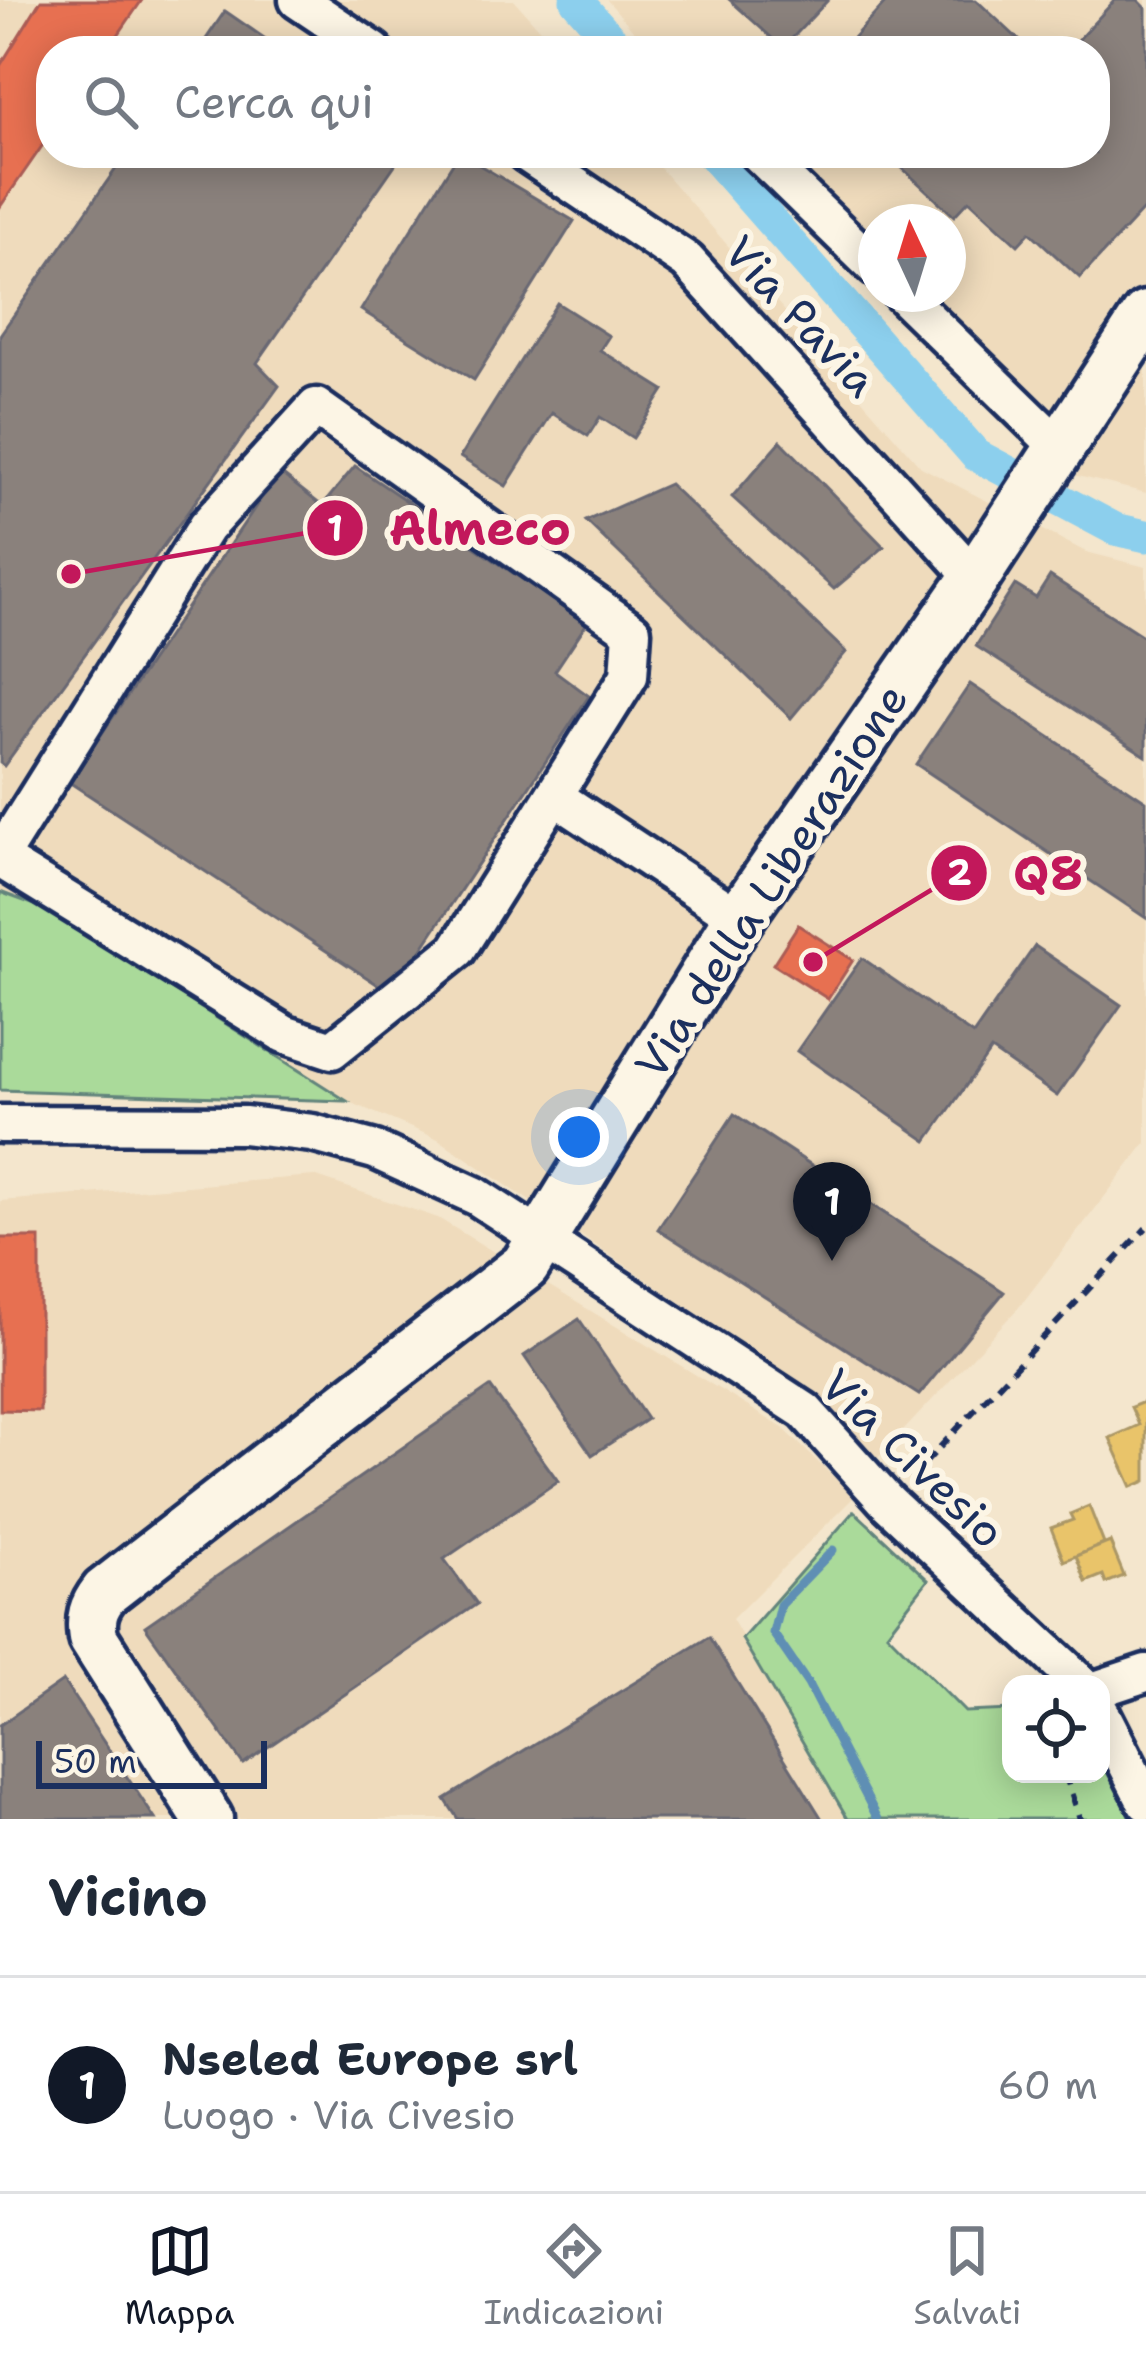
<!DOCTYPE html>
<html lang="it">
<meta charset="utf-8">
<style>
:root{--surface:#fff;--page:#f2f2f3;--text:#1f2937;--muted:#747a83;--line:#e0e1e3;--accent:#111827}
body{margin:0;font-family:"Shantell Sans",sans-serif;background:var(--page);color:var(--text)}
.controls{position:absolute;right:36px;bottom:36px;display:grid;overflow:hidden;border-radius:24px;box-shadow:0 6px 30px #0003}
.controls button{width:108px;height:108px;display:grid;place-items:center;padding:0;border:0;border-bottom:3px solid var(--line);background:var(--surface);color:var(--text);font:60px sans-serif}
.compass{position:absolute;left:858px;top:204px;width:108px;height:108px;border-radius:50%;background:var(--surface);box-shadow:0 6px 30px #0003;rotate:356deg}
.scale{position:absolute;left:36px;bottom:30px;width:231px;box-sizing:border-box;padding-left:12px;border:6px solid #1b2f5e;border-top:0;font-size:33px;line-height:42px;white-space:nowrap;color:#1b2f5e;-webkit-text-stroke:9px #fcf5e5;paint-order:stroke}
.you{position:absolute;left:579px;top:1137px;width:42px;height:42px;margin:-30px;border:9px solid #fff;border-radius:50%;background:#1a73e8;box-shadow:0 0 0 18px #1a73e833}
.badge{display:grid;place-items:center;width:78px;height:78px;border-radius:50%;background:var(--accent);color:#fff;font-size:39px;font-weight:700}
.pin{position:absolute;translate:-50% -99px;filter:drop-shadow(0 3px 6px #0008)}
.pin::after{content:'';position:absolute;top:63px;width:42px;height:36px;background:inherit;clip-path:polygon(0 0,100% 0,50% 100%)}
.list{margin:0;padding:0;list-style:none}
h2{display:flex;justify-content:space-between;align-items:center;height:156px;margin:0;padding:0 48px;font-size:51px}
h2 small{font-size:39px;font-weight:400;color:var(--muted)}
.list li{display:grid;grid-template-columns:78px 1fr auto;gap:36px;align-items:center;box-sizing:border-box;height:216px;padding:0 48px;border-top:3px solid var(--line)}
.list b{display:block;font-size:45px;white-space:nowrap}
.list p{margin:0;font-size:39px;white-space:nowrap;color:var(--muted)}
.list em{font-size:39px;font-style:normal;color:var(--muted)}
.icon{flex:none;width:66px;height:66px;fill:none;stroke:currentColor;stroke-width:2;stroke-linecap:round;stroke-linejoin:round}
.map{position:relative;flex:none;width:1146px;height:1819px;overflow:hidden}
.search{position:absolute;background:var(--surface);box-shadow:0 6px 30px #0003;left:36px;right:36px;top:36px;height:132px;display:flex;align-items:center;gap:30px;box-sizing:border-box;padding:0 42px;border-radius:48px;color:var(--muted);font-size:45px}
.sheet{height:372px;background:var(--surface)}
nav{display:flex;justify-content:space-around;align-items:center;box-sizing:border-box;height:168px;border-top:3px solid var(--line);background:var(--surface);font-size:33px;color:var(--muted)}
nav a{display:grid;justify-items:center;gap:6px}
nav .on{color:var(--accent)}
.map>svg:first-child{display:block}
.built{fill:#efdbbc}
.green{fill:#aada9a;stroke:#62847c;stroke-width:3}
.homes{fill:#e9c46a;stroke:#ab9766;stroke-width:3}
.shops{fill:#e76f51;stroke:#aa5c55;stroke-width:3}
.industry{fill:#8a817c;stroke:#696873;stroke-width:3}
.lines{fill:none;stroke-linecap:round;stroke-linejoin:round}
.stream{stroke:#5f8fb4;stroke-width:9}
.canal{stroke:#8ccfed;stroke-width:33}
.minor-casing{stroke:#1b2f5e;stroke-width:45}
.tertiary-casing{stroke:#1b2f5e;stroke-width:57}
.path{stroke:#1b2f5e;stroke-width:6;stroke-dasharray:12 9;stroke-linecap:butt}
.minor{stroke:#fcf5e5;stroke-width:36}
.tertiary{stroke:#fcf5e5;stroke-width:48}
.labels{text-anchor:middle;stroke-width:12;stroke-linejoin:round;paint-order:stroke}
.street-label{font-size:45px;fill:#1b2f5e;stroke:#fcf5e5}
.leader{fill:none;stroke:#c2185b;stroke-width:4.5}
.callout-dot{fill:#c2185b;stroke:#fcf5e5;stroke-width:4.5}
.mark-label{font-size:36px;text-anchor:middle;font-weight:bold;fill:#fff}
.callout-label{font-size:48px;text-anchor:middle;font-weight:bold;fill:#c2185b;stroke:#fcf5e5;stroke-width:12;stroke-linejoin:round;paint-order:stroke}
</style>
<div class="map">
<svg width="1146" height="1819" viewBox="0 0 1146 1819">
<rect width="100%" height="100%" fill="#f4e6cd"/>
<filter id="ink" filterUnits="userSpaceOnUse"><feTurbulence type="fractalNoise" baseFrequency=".00833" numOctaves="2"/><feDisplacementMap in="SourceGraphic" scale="24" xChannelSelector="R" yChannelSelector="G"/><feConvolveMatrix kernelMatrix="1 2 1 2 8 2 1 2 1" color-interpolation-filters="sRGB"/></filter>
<g filter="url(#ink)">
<g class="built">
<polygon points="0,0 514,0 559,51 51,51 51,153 647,153 921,467 1086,552 1146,567 1146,1143 1020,1306 874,1462 809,1389 438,1139 347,1101 46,909 0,892"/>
<polygon points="607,0 1146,0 1146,493 1070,474 884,294 948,294 948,222 876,222 876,287 738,153 1095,153 1095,51 651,51"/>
<polygon points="314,1176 438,1218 783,1428 854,1497 732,1619 848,1819 0,1819 0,1201"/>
</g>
<g class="green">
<polygon points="0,892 46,909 347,1101 0,1090"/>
<polygon points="854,1511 928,1580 887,1633 965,1712 1011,1710 1011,1774 1101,1774 1101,1738 1130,1819 848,1819 742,1639"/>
</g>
<g class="homes">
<polygon points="1146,1401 1146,1481 1132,1487 1110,1438 1139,1425 1131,1407"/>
<polygon points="1089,1506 1104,1544 1064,1561 1051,1528 1073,1520 1070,1514"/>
<polygon points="1110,1542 1124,1576 1106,1583 1103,1575 1086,1582 1076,1556"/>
</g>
<g class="shops">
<polygon points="41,0 142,0 107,51 51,51 51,133 0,207 0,66"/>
<polygon points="798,925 853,960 828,999 773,964"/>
<polygon points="0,1238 40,1238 40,1411 0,1410"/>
</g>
<g class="industry">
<polygon points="730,0 828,0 783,48"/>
<polygon points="888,0 976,0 1031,51 841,51"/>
<polygon points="1115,0 1138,0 1146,8 1146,207 1080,278 1030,232 1018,245 969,200 954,216 886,153 1095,153 1095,51 1068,51"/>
<polygon points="225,11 283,51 198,51"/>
<polygon points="127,153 403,153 257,363 279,386 4,766 0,763 0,335"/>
<polygon points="459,153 574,221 474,380 361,310"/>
<polygon points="557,303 609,336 600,350 664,390 633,438 600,417 588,436 552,413 506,486 460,457"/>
<polygon points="781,441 884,547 834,589 732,497"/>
<polygon points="355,466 587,623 555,671 589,696 392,994 69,782 279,472 322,506"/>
<polygon points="669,484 846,652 791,718 586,521"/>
<polygon points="1050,576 1146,638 1146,756 976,646 1015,585 1036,598"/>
<polygon points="970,684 1146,801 1146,918 916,764"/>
<polygon points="1035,946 1121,1005 1057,1096 991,1050 927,1141 797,1051 862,958 973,1035"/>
<polygon points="734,1114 1004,1292 919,1395 658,1229"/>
<polygon points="579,1319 647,1419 592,1455 524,1356"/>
<polygon points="490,1387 558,1481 444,1559 477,1604 243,1764 145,1626"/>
<polygon points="709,1637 822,1819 458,1819 445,1799"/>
<polygon points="63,1681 155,1819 0,1819 0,1725"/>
</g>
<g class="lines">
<polyline class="stream" points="833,1550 780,1605 773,1633 808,1684 878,1819"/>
<g class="canal">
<polyline points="576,0 621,51"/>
<polyline points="711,153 976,455 1115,529 1146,536"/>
</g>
<g class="minor-casing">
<g id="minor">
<polyline points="298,0 374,51"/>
<polyline points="526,153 687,261 975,578"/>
<polyline points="758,153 876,268"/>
<polyline points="902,294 1060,448"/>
<polyline points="554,796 739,918"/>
<polyline points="0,856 206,527 316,407 632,631 629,676 457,950 332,1050 284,1034 0,859"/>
<polyline points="0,1124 244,1125 312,1133 375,1150 476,1196 805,1411 888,1503 1082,1684"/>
<polyline points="1101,1688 1146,1673"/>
<polyline points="1101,1713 1146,1802"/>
</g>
</g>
<g class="tertiary-casing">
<path id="tertiary" d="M208,1819L93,1638C90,1618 93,1607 105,1592L525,1266L739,918L975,578L1146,316"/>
</g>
<g class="path">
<polyline points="911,1478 1146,1228"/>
<polyline points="1065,1774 1080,1819"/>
<polyline points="1068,1782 1084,1774"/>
</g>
<use href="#minor" class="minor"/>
<use href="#tertiary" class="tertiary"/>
</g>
</g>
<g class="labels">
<g class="street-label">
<text transform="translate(801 316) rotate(47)" y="16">Via Pavia</text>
<text transform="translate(771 881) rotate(-57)" y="16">Via della Liberazione</text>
<text transform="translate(913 1458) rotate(44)" y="16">Via Civesio</text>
</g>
</g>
<path class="leader" d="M71 574L335 528M813 962L959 873"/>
<g class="callout-dot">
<circle cx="71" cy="574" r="12"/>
<circle cx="813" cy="962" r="12"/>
<circle cx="335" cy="528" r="30"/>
<circle cx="959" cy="873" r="30"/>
</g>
<g class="mark-label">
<text x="335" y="541">1</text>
<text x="959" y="885">2</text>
</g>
<g class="callout-label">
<text x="480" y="545">Almeco</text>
<text x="1048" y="890">Q8</text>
</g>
</svg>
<div class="controls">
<button><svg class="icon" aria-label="locate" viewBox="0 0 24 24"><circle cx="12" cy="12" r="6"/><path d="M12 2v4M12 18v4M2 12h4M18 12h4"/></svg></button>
</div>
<svg class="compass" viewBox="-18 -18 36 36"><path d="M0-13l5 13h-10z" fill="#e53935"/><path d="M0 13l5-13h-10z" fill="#747a83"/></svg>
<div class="scale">50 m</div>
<div class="you"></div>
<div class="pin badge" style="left:832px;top:1261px">1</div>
<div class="search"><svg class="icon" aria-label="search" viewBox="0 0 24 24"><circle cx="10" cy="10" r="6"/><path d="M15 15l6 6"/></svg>Cerca qui</div>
</div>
<section class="sheet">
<h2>Vicino<small></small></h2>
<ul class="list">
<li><span class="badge">1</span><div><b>Nseled Europe srl</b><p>Luogo · Via Civesio</p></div><em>60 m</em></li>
</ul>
</section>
<nav>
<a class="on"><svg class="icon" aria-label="map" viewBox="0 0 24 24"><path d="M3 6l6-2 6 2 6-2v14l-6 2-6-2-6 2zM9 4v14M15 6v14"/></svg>Mappa</a>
<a><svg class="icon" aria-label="directions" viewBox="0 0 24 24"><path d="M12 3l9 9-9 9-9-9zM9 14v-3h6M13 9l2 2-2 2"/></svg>Indicazioni</a>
<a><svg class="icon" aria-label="saved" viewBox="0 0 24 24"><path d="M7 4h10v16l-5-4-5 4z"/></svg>Salvati</a>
</nav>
